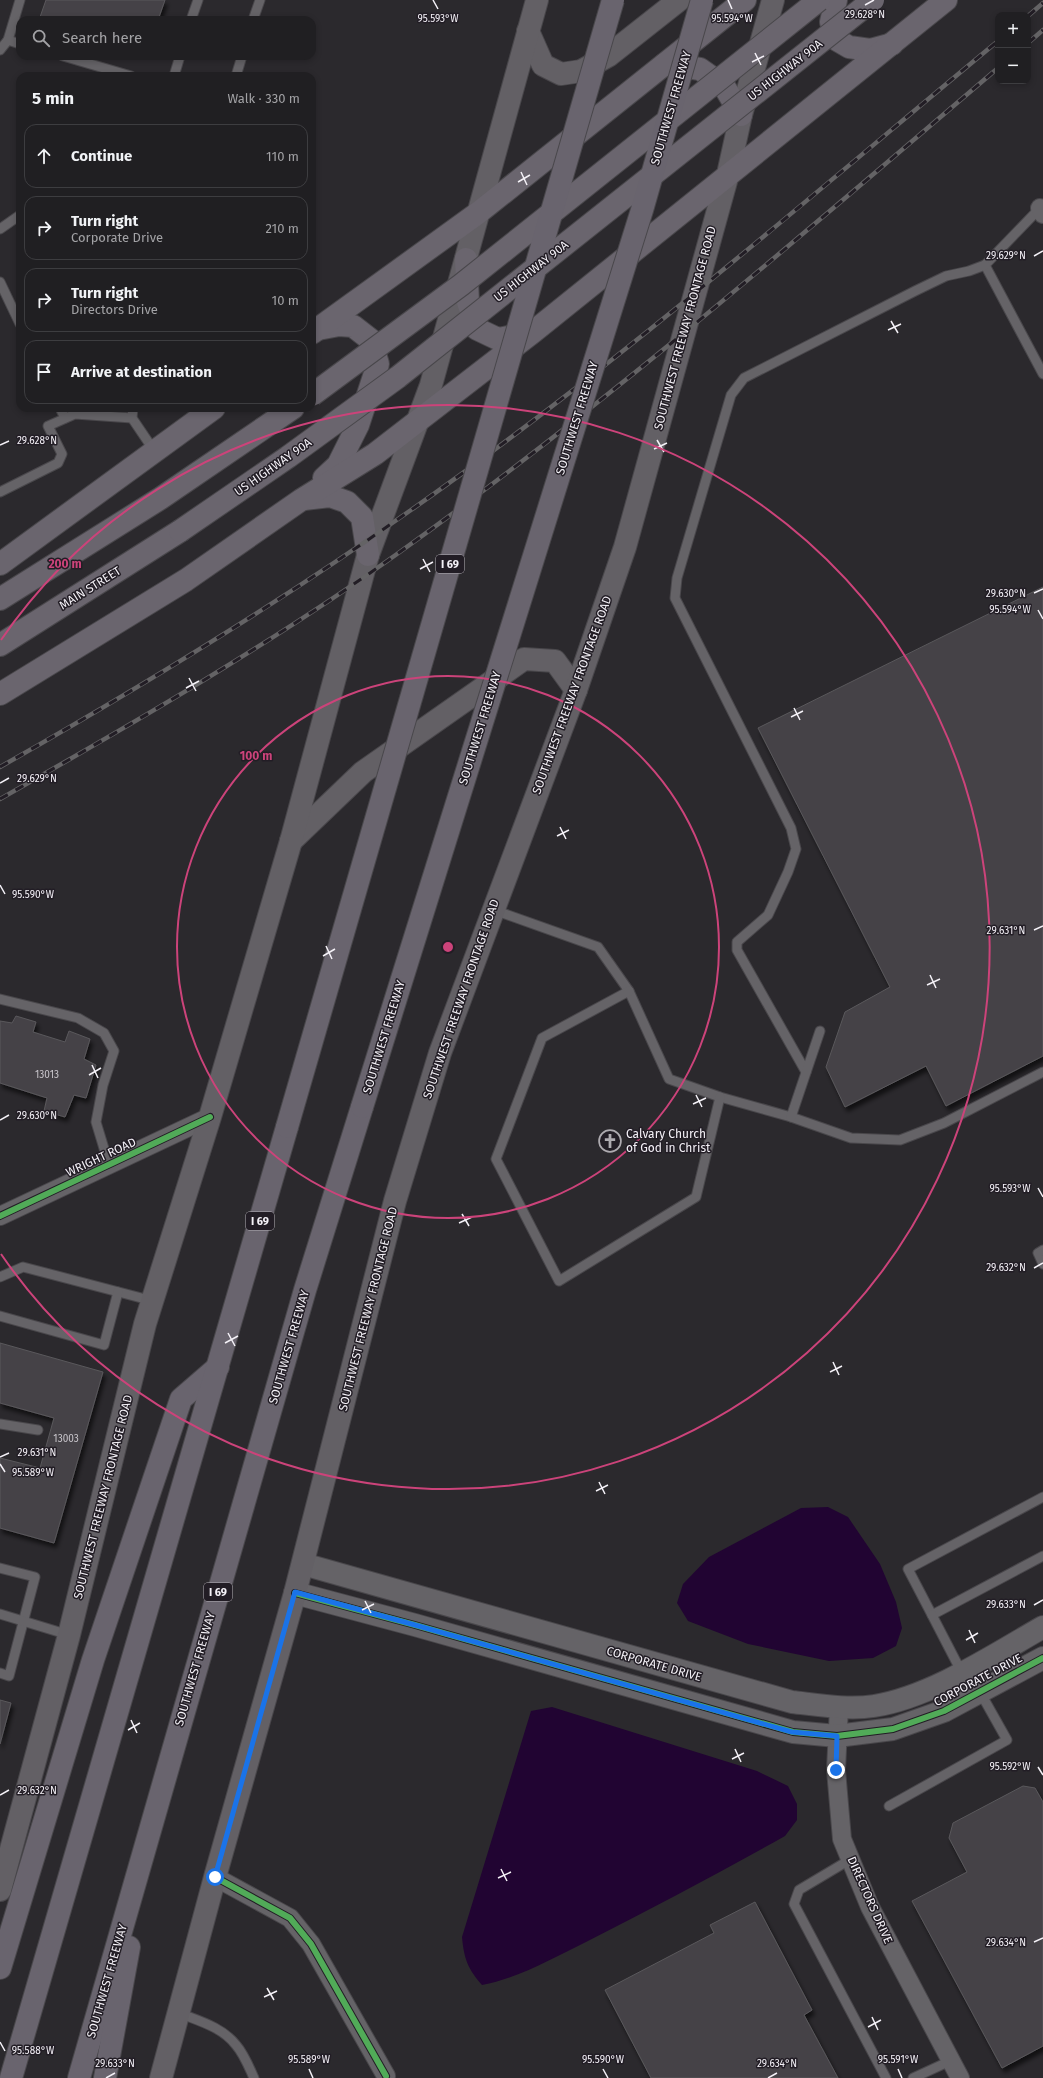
<!DOCTYPE html>
<meta charset="utf-8">
<style>
:root{--surface:#201f22;--page:#28272a;--text:#f1f3f6;--muted:#a2a2a5;--line:#3d3d40}
body{margin:0;font-family:"Fira Sans",sans-serif;background:var(--page);color:var(--text)}
.controls{position:absolute;right:12px;top:12px;display:grid;overflow:hidden;border-radius:8px;box-shadow:0 2px 6px #0003}
.controls button{width:36px;height:36px;display:grid;place-items:center;padding:0;border:0;border-bottom:1px solid var(--line);background:var(--surface);color:var(--text);font:20px sans-serif}
.stop{position:absolute;width:12px;height:12px;margin:-9px;border:3px solid #1a73e8;border-radius:50%;background:#fff}
.stop.end{background:#1a73e8;border-color:#fff;box-shadow:0 1px 4px #0008}
.list{margin:0;padding:0;list-style:none}
h2{display:flex;justify-content:space-between;align-items:center;height:52px;margin:0;padding:0 16px;font-size:17px}
h2 small{font-size:13px;font-weight:400;color:var(--muted)}
.list li{display:grid;grid-template-columns:26px 1fr auto;gap:12px;align-items:center;box-sizing:border-box;height:64px;margin:0 8px 8px;padding:0 8px;border:1px solid var(--line);border-radius:12px}
.list b{display:block;font-size:15px;white-space:nowrap}
.list p{margin:0;font-size:13px;white-space:nowrap;color:var(--muted)}
.list em{font-size:13px;font-style:normal;color:var(--muted)}
.icon{flex:none;width:22px;height:22px;fill:none;stroke:currentColor;stroke-width:2;stroke-linecap:round;stroke-linejoin:round}
.map{position:relative;flex:none;width:1043px;height:2078px;overflow:hidden}
.search{position:absolute;background:var(--surface);box-shadow:0 2px 6px #0003;left:16px;top:16px;width:300px;height:44px;display:flex;align-items:center;gap:10px;box-sizing:border-box;padding:0 14px;border-radius:12px;color:var(--muted);font-size:15px}
.panel{position:absolute;background:var(--surface);box-shadow:0 2px 6px #0003;left:16px;top:72px;width:300px;height:340px;border-radius:12px}
.map>svg:first-child{display:block}
.water{fill:#210432}
.building{fill:#444246;stroke:#5a585c;filter:url(#shadow)}
.lines{fill:none;stroke-linecap:round;stroke-linejoin:round}
.service-casing{stroke:#49474b;stroke-width:11}
.minor-casing{stroke:#49474b;stroke-width:20}
.tertiary-casing{stroke:#49474b;stroke-width:24}
.secondary-casing{stroke:#49474b;stroke-width:24}
.trunk-casing{stroke:#49474b;stroke-width:24}
.motorway-casing{stroke:#49474b;stroke-width:24}
.service{stroke:#656367;stroke-width:9}
.minor{stroke:#656367;stroke-width:18}
.tertiary{stroke:#656367;stroke-width:22}
.secondary{stroke:#636065;stroke-width:22}
.trunk{stroke:#6a656e;stroke-width:22}
.motorway{stroke:#69646e;stroke-width:22}
.rail-casing{stroke:#646365;stroke-width:4.5}
.rail{stroke:#221d25;stroke-width:3;stroke-dasharray:9;stroke-linecap:butt}
.trunk-bridge-casing{stroke:#49474b;stroke-width:24;stroke-linecap:butt}
.motorway-bridge-casing{stroke:#49474b;stroke-width:24;stroke-linecap:butt}
.trunk-bridge{stroke:#6a656e;stroke-width:22}
.motorway-bridge{stroke:#69646e;stroke-width:22}
.cycleway-casing{stroke:#221d25;stroke-width:8}
.cycleway{stroke:#51ab58;stroke-width:6}
.route{stroke:#1a73e8;stroke-width:5}
.ticks{fill:none;stroke:#f4f1f7;stroke-width:1.5}
.ring{fill:none;stroke:#cc437a;stroke-width:2}
.labels{text-anchor:middle;stroke-width:3;stroke-linejoin:round;paint-order:stroke}
.number-label{font-size:10px;fill:#c8c5cb}
.shield{fill:#221d25;stroke:#b5b1b8;stroke-width:1}
.shield-label{font-size:11px;font-weight:bold;fill:#f4f1f7}
.street-label{font-size:12px;fill:#f4f1f7;stroke:#221d25}
.poi-label{font-size:12px;fill:#f4f1f7;stroke:#221d25;text-anchor:start}
.ticks-label{font-size:10px;text-anchor:middle;fill:#f4f1f7;stroke:#221d25;stroke-width:3;stroke-linejoin:round;paint-order:stroke}
.centre{fill:#cc437a;stroke:#221d25;stroke-width:2}
.ring-label{font-size:12px;text-anchor:middle;font-weight:bold;fill:#cc437a;stroke:#221d25;stroke-width:3;stroke-linejoin:round;paint-order:stroke}
</style>
<div class="map">
<svg width="1043" height="2078" viewBox="0 0 1043 2078">
<defs>
<filter id="shadow"><feDropShadow dx="2.5" dy="4.5" stdDeviation="2" flood-color="#0009"/></filter>
</defs>
<rect width="100%" height="100%" fill="#2b292d"/>
<g class="water">
<polygon points="828,1507 848,1517 880,1564 896,1602 902,1628 896,1646 873,1658 829,1661 748,1644 688,1621 677,1603 683,1584 709,1557 801,1508"/>
<path d="M552,1707L757,1771L788,1786L797,1804V1820L785,1836C719,1873 653,1908 586,1942C553,1958 519,1978 482,1985C468,1969 464,1959 462,1937L531,1711Z"/>
</g>
<g class="building">
<polygon points="46,0 165,0 158,20 39,20"/>
<polygon points="1043,587 1043,1056 946,1106 926,1066 845,1107 826,1067 845,1012 890,987 758,728"/>
<polygon points="16,1016 36,1022 33,1032 65,1042 69,1031 90,1039 84,1059 96,1065 86,1098 74,1095 65,1117 44,1111 47,1098 0,1083 0,1021 12,1023"/>
<polygon points="0,1343 103,1372 54,1543 0,1528 0,1458 40,1468 54,1418 0,1403"/>
<polygon points="0,1700 11,1703 0,1744"/>
<polygon points="1023,1786 1035,1788 1043,1802 1043,2046 1002,2068 912,1901 967,1872 949,1838 953,1823"/>
<polygon points="755,1902 812,2010 804,2015 838,2078 651,2078 605,1990 714,1933 710,1925"/>
</g>
<g class="lines">
<g class="service-casing">
<g id="service">
<polyline points="191,20 198,0"/>
<polyline points="253,20 260,0"/>
<polyline points="8,40 20,0"/>
<polyline points="0,50 8,40 20,44"/>
<polyline points="63,56 131,76"/>
<polyline points="174,76 180,56"/>
<polyline points="236,76 242,56"/>
<polyline points="1041,207 985,265 1043,374"/>
<polyline points="0,229 20,215"/>
<polyline points="0,282 20,324"/>
<polyline points="60,408 65,418"/>
<polyline points="133,408 132,418 155,452"/>
<polyline points="0,492 58,463 62,454 48,426 75,414 132,418"/>
<polyline points="494,910 598,947 629,991 669,1079 720,1097 791,1117 851,1138 900,1140 944,1123 1043,1072"/>
<polyline points="629,991 542,1038 496,1159 559,1281 696,1197 720,1097"/>
<polyline points="0,999 78,1018 104,1033 114,1051 103,1085 96,1122 109,1165"/>
<polyline points="806,1072 737,950 737,942 768,915 788,872 796,849 791,828 675,598 677,578 731,395 744,378 915,291 946,276 969,271 985,265"/>
<polyline points="791,1117 820,1031"/>
<polyline points="1043,1250 1038,1253 1043,1264"/>
<polyline points="0,1277 23,1267 153,1301"/>
<polyline points="0,1316 104,1345 118,1292"/>
<polyline points="0,1424 38,1430"/>
<polyline points="1043,1497 908,1569 932,1615 1043,1556"/>
<polyline points="0,1568 35,1577 9,1676 0,1673"/>
<polyline points="0,1614 69,1635"/>
<polyline points="932,1615 962,1673"/>
<polyline points="889,1806 1007,1740 980,1692"/>
<polyline points="851,1859 799,1890 794,1904 886,2078"/>
<path d="M179,2013C199,2021 222,2027 236,2045C244,2054 249,2067 254,2078"/>
<polyline points="913,2078 950,2061"/>
</g>
</g>
<g class="minor-casing">
<g id="minor">
<polyline points="1040,208 1043,214"/>
<polyline points="0,1216 210,1117"/>
<polyline points="839,1707 836,1770 842,1839 870,1907 960,2078"/>
<polyline points="215,1877 290,1918 311,1944 386,2076"/>
</g>
</g>
<g class="tertiary-casing">
<g id="tertiary">
<path d="M303,1564L792,1702C819,1705 848,1710 874,1706C931,1697 994,1655 1043,1627"/>
<polyline points="295,1593 415,1625 793,1732 837,1736 893,1729 944,1711 1043,1658"/>
</g>
</g>
<g class="secondary-casing">
<g id="secondary">
<polyline points="528,31 543,65 561,74 581,71 608,56 679,0"/>
<polyline points="291,841 363,772 524,659 555,661 576,690"/>
<polyline points="0,1890 69,1635 145,1324 210,1117 291,841 368,555 431,385 537,0"/>
<polyline points="161,2078 215,1877 295,1593 395,1201 440,1053 576,690 625,547 728,174 741,115 773,0"/>
</g>
</g>
<g class="trunk-casing">
<g id="trunk">
<polyline points="836,0 831,22 837,40 849,47 870,50 892,44"/>
<polyline points="665,64 700,69 724,86 741,115"/>
<polyline points="466,259 468,302 477,329 498,339 530,333"/>
<polyline points="318,329 339,325 353,326 371,340 378,364 358,425 338,465 324,478"/>
<polyline points="312,333 478,213 745,0"/>
<polyline points="304,499 330,496 347,502 362,517 368,555"/>
<polyline points="0,564 214,408"/>
<polyline points="0,599 161,498 293,408"/>
<polyline points="0,645 180,531"/>
<polyline points="0,694 186,580 301,500 375,454 533,332 946,0"/>
</g>
</g>
<g class="motorway-casing">
<g id="motorway">
<polyline points="0,1968 93,1660 181,1399 218,1367"/>
<polyline points="11,2078 287,1127"/>
<polyline points="79,2078 305,1290 362,1107"/>
<polyline points="105,2078 129,1947"/>
</g>
</g>
<use href="#service" class="service"/>
<use href="#minor" class="minor"/>
<use href="#tertiary" class="tertiary"/>
<use href="#secondary" class="secondary"/>
<use href="#trunk" class="trunk"/>
<use href="#motorway" class="motorway"/>
<g class="rail-casing">
<g id="rail">
<polyline points="1028,16 1043,3"/>
<polyline points="1028,43 1043,30"/>
<path d="M0,767C141,687 279,603 411,510C615,367 806,200 998,41"/>
<path d="M0,799C134,723 272,643 397,554C607,404 802,235 998,68"/>
</g>
</g>
<use href="#rail" class="rail"/>
<g class="trunk-bridge-casing">
<g id="trunk-bridge">
<polyline points="312,395 461,285 819,0"/>
<polyline points="180,531 288,457 398,377 873,0"/>
</g>
</g>
<g class="motorway-bridge-casing">
<g id="motorway-bridge">
<polyline points="362,1107 642,210 702,0"/>
<polyline points="287,1127 613,0"/>
</g>
</g>
<use href="#trunk-bridge" class="trunk-bridge"/>
<use href="#motorway-bridge" class="motorway-bridge"/>
<g class="cycleway-casing">
<g id="cycleway">
<polyline points="0,1216 210,1117"/>
<polyline points="295,1593 415,1625 793,1732 837,1736 893,1729 944,1711 1043,1658"/>
<polyline points="215,1877 290,1918 311,1944 386,2076"/>
</g>
</g>
<use href="#cycleway" class="cycleway"/>
</g>
<g class="lines">
<polyline class="route" points="215,1877 295,1592 415,1625 792,1732 837,1736 836,1770"/>
</g>
<path class="ticks" d="M433,0L438,9M728,0L732,9M865,5L874,0M755,53L761,65M752,62L764,56M521,172L527,185M518,182L530,175M1034,256L1043,251M891,321L898,333M888,330L901,324M657,440L664,452M0,445L9,441M654,449L667,443M423,559L430,572M420,569L433,562M1034,593L1043,589M1038,610L1043,619M189,678L196,691M186,688L199,681M794,708L800,720M791,717L803,711M0,783L9,778M560,827L566,839M557,836L569,830M0,885L5,894M1034,930L1043,926M326,946L332,959M323,956L335,949M930,975L936,988M927,985L940,979M92,1065L98,1078M89,1075L101,1068M696,1095L702,1107M693,1104L706,1098M0,1120L9,1115M1038,1188L1043,1197M462,1214L469,1226M459,1223L472,1217M1034,1268L1043,1263M228,1333L235,1346M225,1343L238,1336M833,1362L839,1375M830,1372L842,1366M0,1457L9,1453M0,1464L5,1472M599,1482L605,1494M596,1491L608,1485M365,1601L371,1613M1034,1605L1043,1600M362,1610L374,1604M969,1630L975,1643M966,1640L978,1633M131,1720L137,1733M128,1730L140,1723M735,1749L741,1762M732,1759L744,1753M1038,1767L1043,1775M0,1795L9,1790M501,1869L507,1881M498,1878L511,1872M1034,1942L1043,1938M267,1988L274,2000M264,1997L277,1991M872,2017L878,2030M868,2027L881,2020M0,2042L5,2051M309,2069L313,2078M603,2069L608,2078M898,2069L902,2078M106,2078L115,2073M768,2078L777,2073"/>
<g class="ring">
<circle cx="448" cy="947" r="271"/>
<path d="M1 640A542 542 0 1 1 1 1254"/>
</g>
<defs>
<g id="church-ring" transform="scale(1.15)"><circle r="9.5" fill="#221d25" stroke="#aeabb0" stroke-width="1.5"/><path d="M-1.2-6h2.4v3.5h3.3v2.4h-3.3V6h-2.4V-.1h-3.3v-2.4h3.3Z" fill="#aeabb0"/></g>
</defs>
<g fill-rule="evenodd">
<use href="#church-ring" x="610" y="1141"/>
</g>
<g class="labels">
<g class="number-label">
<text x="47" y="1078">13013</text>
<text x="66" y="1442">13003</text>
</g>
<g class="shield">
<rect x="436" y="555" width="28" height="18" rx="3"/>
<rect x="246" y="1212" width="28" height="18" rx="3"/>
<rect x="204" y="1583" width="28" height="18" rx="3"/>
</g>
<g class="shield-label">
<text x="450" y="568">I 69</text>
<text x="260" y="1225">I 69</text>
<text x="218" y="1596">I 69</text>
</g>
<g class="street-label">
<text transform="translate(785 70) rotate(-38)" y="4">US HIGHWAY 90A</text>
<text transform="translate(671 108) rotate(-74)" y="4">SOUTHWEST FREEWAY</text>
<text transform="translate(531 271) rotate(-38)" y="4">US HIGHWAY 90A</text>
<text transform="translate(685 328) rotate(-75)" y="4">SOUTHWEST FREEWAY FRONTAGE ROAD</text>
<text transform="translate(577 418) rotate(-73)" y="4">SOUTHWEST FREEWAY</text>
<text transform="translate(273 467) rotate(-35)" y="4">US HIGHWAY 90A</text>
<text transform="translate(90 588) rotate(-32)" y="4">MAIN STREET</text>
<text transform="translate(572 695) rotate(-70)" y="4">SOUTHWEST FREEWAY FRONTAGE ROAD</text>
<text transform="translate(480 728) rotate(-73)" y="4">SOUTHWEST FREEWAY</text>
<text transform="translate(461 999) rotate(-71)" y="4">SOUTHWEST FREEWAY FRONTAGE ROAD</text>
<text transform="translate(384 1037) rotate(-73)" y="4">SOUTHWEST FREEWAY</text>
<text transform="translate(101 1157) rotate(-25)" y="4">WRIGHT ROAD</text>
<text transform="translate(368 1309) rotate(-76)" y="4">SOUTHWEST FREEWAY FRONTAGE ROAD</text>
<text transform="translate(289 1347) rotate(-74)" y="4">SOUTHWEST FREEWAY</text>
<text transform="translate(103 1497) rotate(-76)" y="4">SOUTHWEST FREEWAY FRONTAGE ROAD</text>
<text transform="translate(654 1664) rotate(16)" y="4">CORPORATE DRIVE</text>
<text transform="translate(195 1669) rotate(-74)" y="4">SOUTHWEST FREEWAY</text>
<text transform="translate(978 1680) rotate(-28)" y="4">CORPORATE DRIVE</text>
<text transform="translate(870 1900) rotate(66)" y="4">DIRECTORS DRIVE</text>
<text transform="translate(107 1981) rotate(-74)" y="4">SOUTHWEST FREEWAY</text>
</g>
<g class="poi-label">
<text x="626" y="1138">Calvary Church<tspan x="626" dy="14">of God in Christ</tspan></text>
</g>
</g>
<g class="ticks-label">
<text x="865" y="18">29.628°N</text>
<text x="438" y="22">95.593°W</text>
<text x="732" y="22">95.594°W</text>
<text x="1006" y="259">29.629°N</text>
<text x="37" y="444">29.628°N</text>
<text x="1006" y="597">29.630°N</text>
<text x="1010" y="613">95.594°W</text>
<text x="37" y="782">29.629°N</text>
<text x="33" y="898">95.590°W</text>
<text x="1006" y="934">29.631°N</text>
<text x="37" y="1119">29.630°N</text>
<text x="1010" y="1192">95.593°W</text>
<text x="1006" y="1271">29.632°N</text>
<text x="37" y="1456">29.631°N</text>
<text x="33" y="1476">95.589°W</text>
<text x="1006" y="1608">29.633°N</text>
<text x="1010" y="1770">95.592°W</text>
<text x="37" y="1794">29.632°N</text>
<text x="1006" y="1946">29.634°N</text>
<text x="33" y="2054">95.588°W</text>
<text x="309" y="2063">95.589°W</text>
<text x="603" y="2063">95.590°W</text>
<text x="898" y="2063">95.591°W</text>
<text x="115" y="2067">29.633°N</text>
<text x="777" y="2067">29.634°N</text>
</g>
<circle cx="448" cy="947" r="6" class="centre"/>
<g class="ring-label">
<text x="65" y="568">200 m</text>
<text x="256" y="760">100 m</text>
</g>
</svg>
<div class="controls">
<button>+</button>
<button>−</button>
</div>
<div class="stop" style="left:215px;top:1877px"></div>
<div class="stop end" style="left:836px;top:1770px"></div>
<div class="search"><svg class="icon" aria-label="search" viewBox="0 0 24 24"><circle cx="10" cy="10" r="6"/><path d="M15 15l6 6"/></svg>Search here</div>
<section class="panel">
<h2>5 min<small>Walk · 330 m</small></h2>
<ul class="list">
<li><svg class="icon" aria-label="ahead" viewBox="0 0 24 24"><path d="M12 20V5M6 11l6-6 6 6"/></svg><div><b>Continue</b></div><em>110 m</em></li>
<li><svg class="icon" aria-label="right" viewBox="0 0 24 24"><path d="M7 20v-9h11M14 6l5 5-5 5"/></svg><div><b>Turn right</b><p>Corporate Drive</p></div><em>210 m</em></li>
<li><svg class="icon" aria-label="right" viewBox="0 0 24 24"><path d="M7 20v-9h11M14 6l5 5-5 5"/></svg><div><b>Turn right</b><p>Directors Drive</p></div><em>10 m</em></li>
<li><svg class="icon" aria-label="arrive" viewBox="0 0 24 24"><path d="M6 21V4h12l-3 4 3 4H6"/></svg><div><b>Arrive at destination</b></div></li>
</ul>
</section>
</div>
